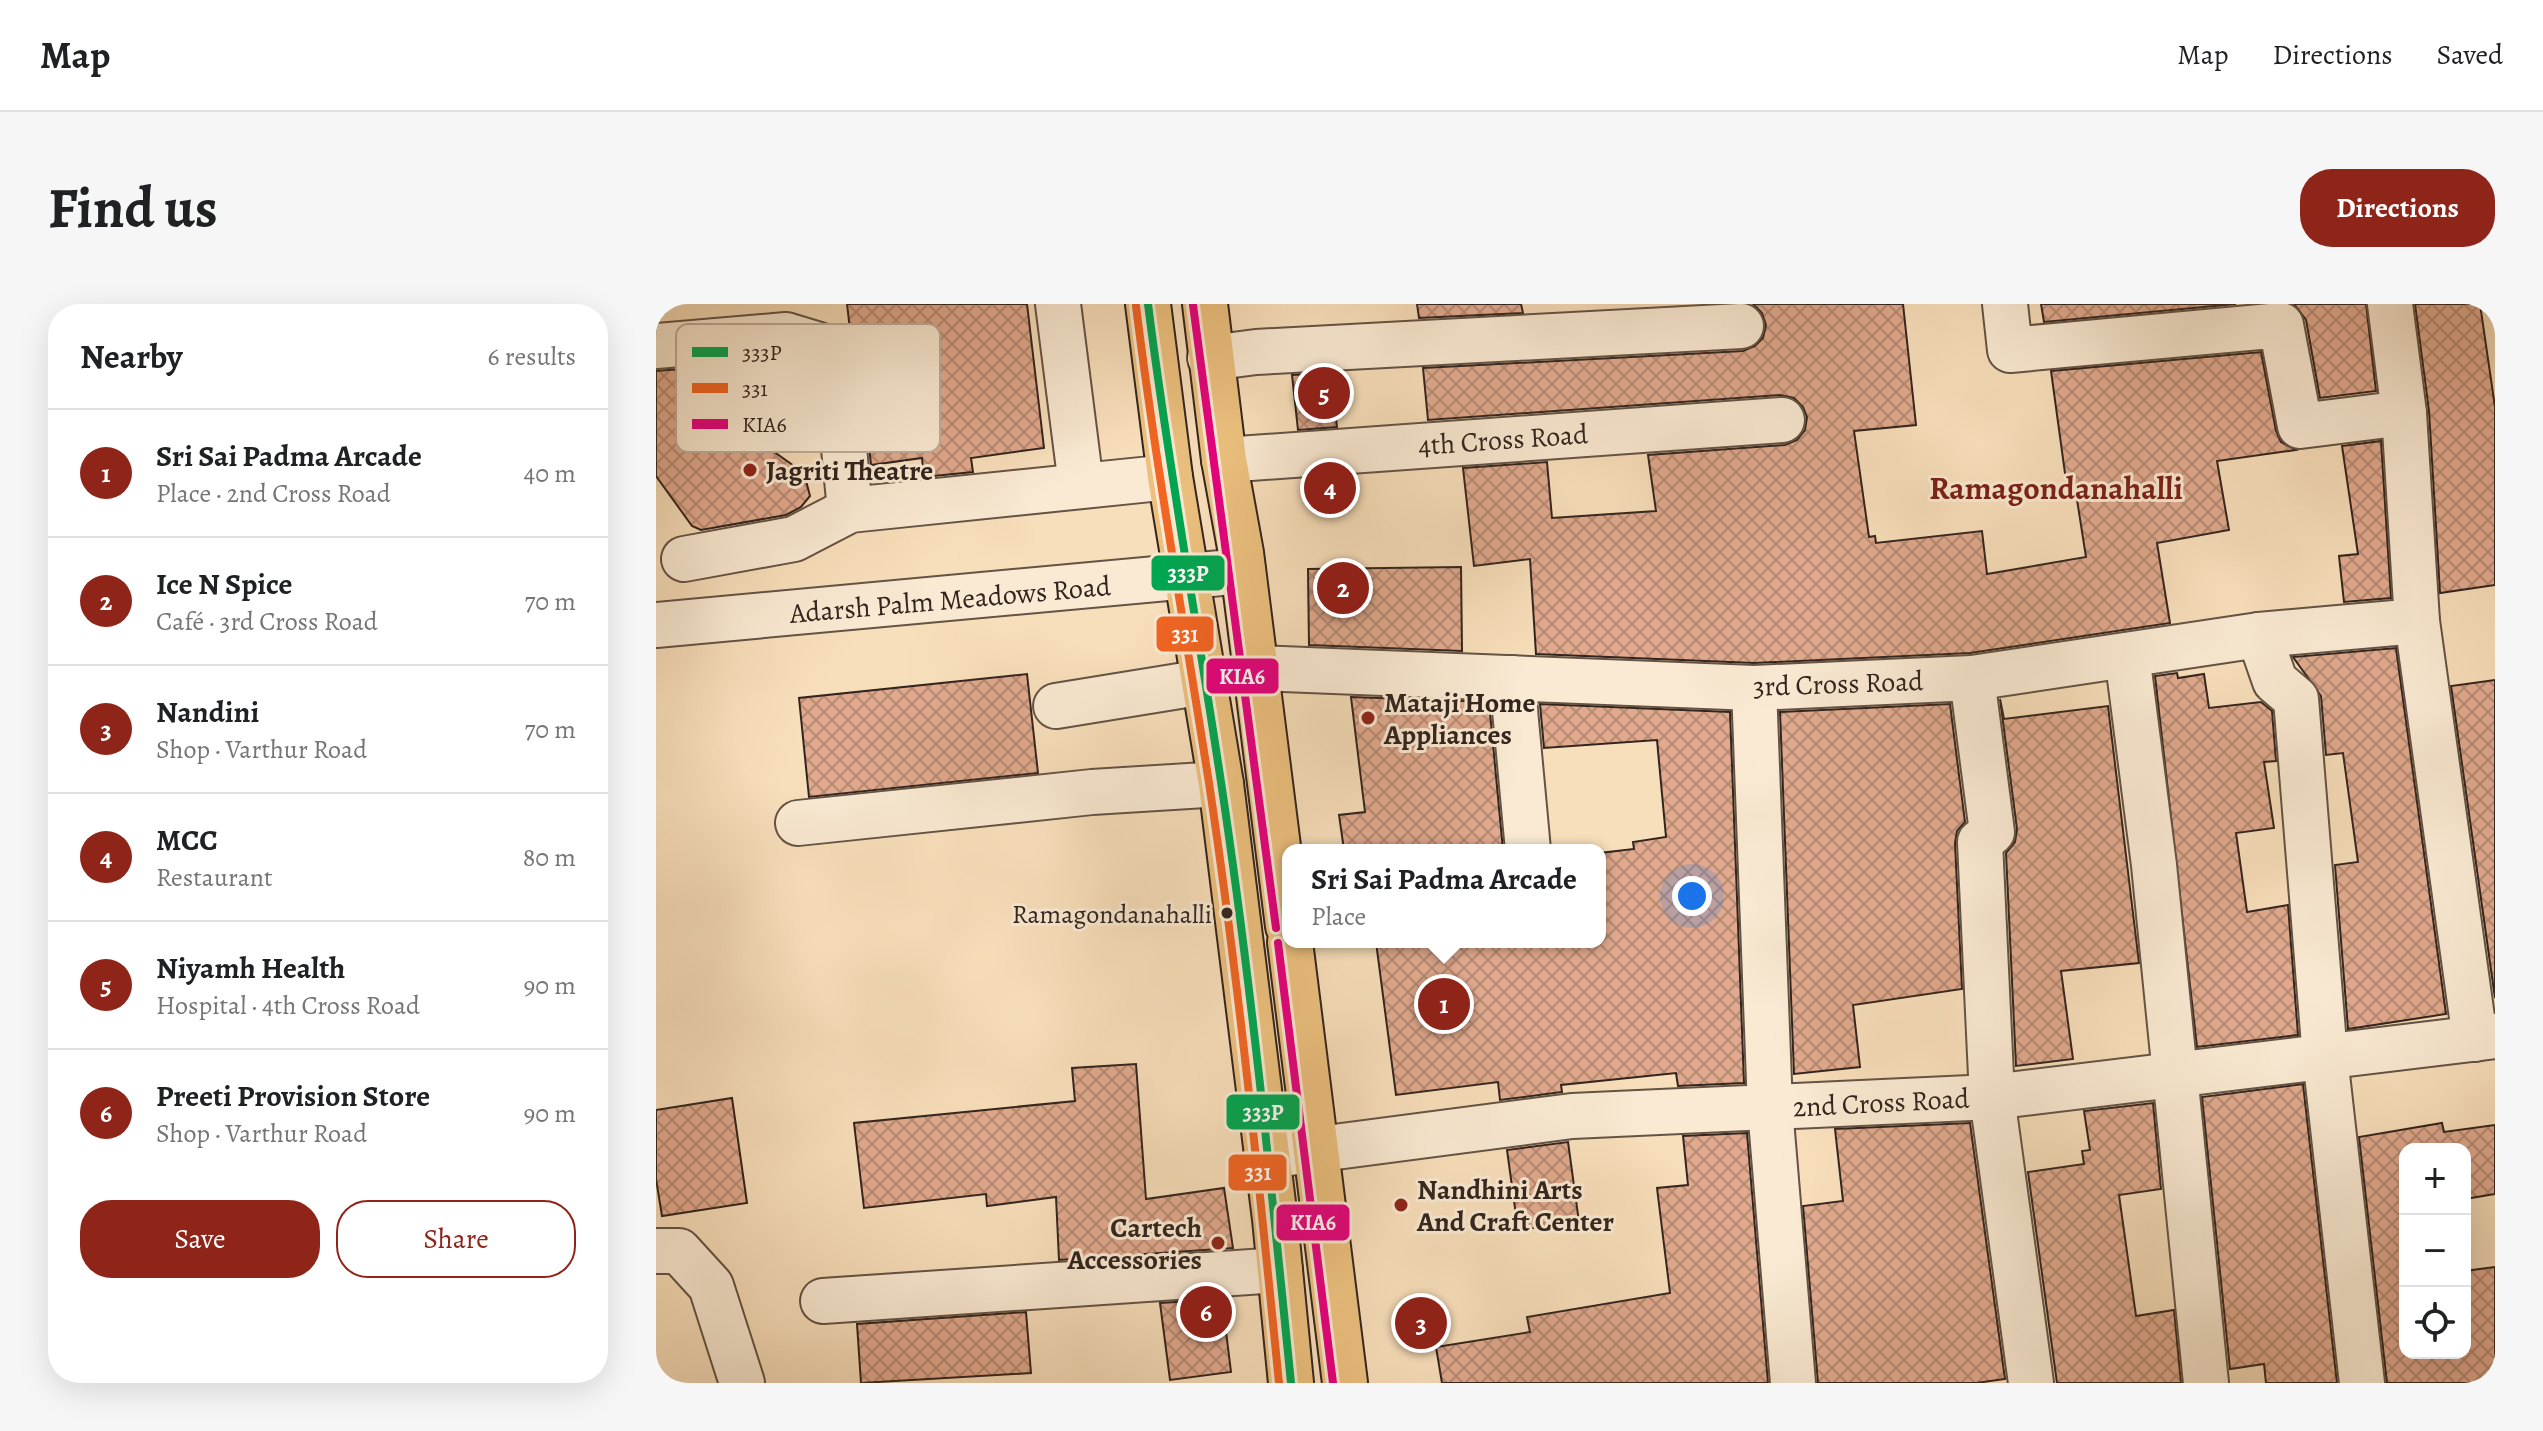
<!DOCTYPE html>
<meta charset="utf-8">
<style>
:root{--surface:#fff;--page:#f6f6f6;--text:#202124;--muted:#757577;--line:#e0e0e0;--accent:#8f2418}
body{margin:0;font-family:Alegreya,serif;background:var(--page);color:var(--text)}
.controls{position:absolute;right:24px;bottom:24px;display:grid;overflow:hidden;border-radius:16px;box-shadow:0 8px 32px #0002}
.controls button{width:72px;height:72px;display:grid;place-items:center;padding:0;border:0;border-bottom:2px solid var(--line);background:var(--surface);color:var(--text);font:40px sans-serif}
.you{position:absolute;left:1036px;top:592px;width:28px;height:28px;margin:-20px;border:6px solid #fff;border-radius:50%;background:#1a73e8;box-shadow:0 0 0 12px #1a73e833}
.badge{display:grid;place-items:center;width:52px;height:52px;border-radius:50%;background:var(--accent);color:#fff;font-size:26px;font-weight:700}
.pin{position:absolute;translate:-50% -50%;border:4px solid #fff;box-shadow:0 2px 8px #0006}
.popup{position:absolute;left:626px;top:540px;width:324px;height:104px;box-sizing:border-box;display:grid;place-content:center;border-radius:16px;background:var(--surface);filter:drop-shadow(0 2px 6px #0005);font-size:26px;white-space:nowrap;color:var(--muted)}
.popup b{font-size:30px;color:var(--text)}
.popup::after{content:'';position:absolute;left:50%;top:100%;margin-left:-16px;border:16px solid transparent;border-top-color:var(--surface)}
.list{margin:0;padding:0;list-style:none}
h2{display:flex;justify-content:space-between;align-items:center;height:104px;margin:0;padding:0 32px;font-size:34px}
h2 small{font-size:26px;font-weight:400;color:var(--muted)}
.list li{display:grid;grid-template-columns:52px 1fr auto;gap:24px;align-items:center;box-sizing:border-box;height:128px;padding:0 32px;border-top:2px solid var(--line)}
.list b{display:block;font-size:30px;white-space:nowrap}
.list p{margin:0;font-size:26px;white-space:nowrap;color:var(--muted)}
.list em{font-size:26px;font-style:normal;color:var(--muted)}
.actions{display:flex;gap:16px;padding:24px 32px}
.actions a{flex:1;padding:18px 0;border:2px solid var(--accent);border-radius:32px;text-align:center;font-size:28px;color:var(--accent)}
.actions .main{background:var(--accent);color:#fff}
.icon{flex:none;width:44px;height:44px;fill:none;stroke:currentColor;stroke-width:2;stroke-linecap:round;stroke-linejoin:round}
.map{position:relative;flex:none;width:1839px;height:1079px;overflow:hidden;border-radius:32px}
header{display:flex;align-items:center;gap:48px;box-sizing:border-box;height:112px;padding:0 40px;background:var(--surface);border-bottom:2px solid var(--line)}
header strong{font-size:38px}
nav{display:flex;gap:44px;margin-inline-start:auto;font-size:28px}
.intro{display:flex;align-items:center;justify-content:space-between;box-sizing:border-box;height:192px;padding:0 48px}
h1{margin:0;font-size:56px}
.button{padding:20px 36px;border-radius:32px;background:var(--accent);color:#fff;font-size:28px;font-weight:700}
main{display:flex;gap:48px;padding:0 48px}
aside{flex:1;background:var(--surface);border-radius:32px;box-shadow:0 8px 32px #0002}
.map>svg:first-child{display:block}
.building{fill:url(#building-cross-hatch);stroke:#32241e;stroke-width:2}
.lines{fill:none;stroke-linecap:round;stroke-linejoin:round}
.minor-casing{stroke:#645345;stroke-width:48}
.major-casing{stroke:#32241e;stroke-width:48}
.minor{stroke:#faead3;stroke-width:44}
.major{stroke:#ecc07e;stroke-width:44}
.bus-1-casing{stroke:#faead3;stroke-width:14}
.bus-2-casing{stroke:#faead3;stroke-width:14}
.bus-3-casing{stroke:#faead3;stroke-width:14}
.bus-1{stroke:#00a651;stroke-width:8}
.bus-2{stroke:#f26522;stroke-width:8}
.bus-3{stroke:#e5007d;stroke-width:8}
.poi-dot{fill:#8f2418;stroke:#faead3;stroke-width:3}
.bus-dot{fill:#32241e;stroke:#faead3;stroke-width:3}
.labels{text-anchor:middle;stroke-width:6;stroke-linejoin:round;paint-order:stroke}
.bus-label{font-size:26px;fill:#32241e;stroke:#faead3;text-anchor:end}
.street-label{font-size:28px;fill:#32241e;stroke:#faead3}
.poi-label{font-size:28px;font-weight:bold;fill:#32241e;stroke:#faead3;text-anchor:start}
.quarter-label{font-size:32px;font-weight:bold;fill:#7a1f14;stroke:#faead3}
.key{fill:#faead3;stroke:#beaf9d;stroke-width:2}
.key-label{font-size:22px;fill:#32241e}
.line-badge{stroke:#faead3;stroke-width:3}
.badge-label{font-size:22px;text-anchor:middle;font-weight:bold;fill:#fff}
</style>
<header>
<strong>Map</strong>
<nav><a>Map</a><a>Directions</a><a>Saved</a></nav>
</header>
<div class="intro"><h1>Find us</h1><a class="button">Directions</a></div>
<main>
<aside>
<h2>Nearby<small>6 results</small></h2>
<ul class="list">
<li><span class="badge">1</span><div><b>Sri Sai Padma Arcade</b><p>Place · 2nd Cross Road</p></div><em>40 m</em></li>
<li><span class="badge">2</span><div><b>Ice N Spice</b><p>Café · 3rd Cross Road</p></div><em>70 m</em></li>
<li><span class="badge">3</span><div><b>Nandini</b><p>Shop · Varthur Road</p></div><em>70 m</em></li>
<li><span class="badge">4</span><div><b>MCC</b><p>Restaurant</p></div><em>80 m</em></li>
<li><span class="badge">5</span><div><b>Niyamh Health</b><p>Hospital · 4th Cross Road</p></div><em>90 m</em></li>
<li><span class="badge">6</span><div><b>Preeti Provision Store</b><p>Shop · Varthur Road</p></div><em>90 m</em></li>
</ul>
<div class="actions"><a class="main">Save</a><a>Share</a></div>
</aside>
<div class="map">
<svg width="1839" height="1079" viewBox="0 0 1839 1079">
<defs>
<pattern id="building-cross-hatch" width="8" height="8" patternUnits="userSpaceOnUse" patternTransform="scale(2)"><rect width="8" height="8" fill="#e1aa8e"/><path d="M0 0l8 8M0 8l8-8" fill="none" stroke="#b78a73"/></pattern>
</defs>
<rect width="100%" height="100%" fill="#f8dfbb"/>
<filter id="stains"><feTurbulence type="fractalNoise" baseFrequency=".0025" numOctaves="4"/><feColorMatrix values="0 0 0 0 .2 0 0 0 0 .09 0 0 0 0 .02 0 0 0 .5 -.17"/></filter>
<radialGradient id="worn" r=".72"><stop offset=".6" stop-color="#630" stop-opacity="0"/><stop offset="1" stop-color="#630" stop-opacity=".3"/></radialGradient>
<g class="building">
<polygon points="191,0 371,0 388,144 315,154 317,168 268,173 266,154 215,161 206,71 197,51"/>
<polygon points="761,0 865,0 867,9 763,14"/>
<polygon points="1097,0 1247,0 1260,121 1198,127 1213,233 1219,232 1220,239 1326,227 1331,270 1430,253 1419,183 1411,184 1395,67 1605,48 1620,127 1625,138 1640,146 1561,157 1573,226 1501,239 1514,319 1314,349 1098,359 880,350 874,255 818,262 807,164 891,158 896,214 1000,207 992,151 1129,141 1141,136 1149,126 1151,113 1147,103 1138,94 1124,91 772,116 767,64 1087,47 1099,42 1107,34 1110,21 1106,9"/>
<polygon points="1385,0 1580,0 1388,18"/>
<polygon points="1638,0 1710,0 1720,87 1664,94 1650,16"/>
<polygon points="1759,0 1824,0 1839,103 1839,281 1784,289 1773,107"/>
<polygon points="125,57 129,89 48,98 148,169 154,192 145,203 130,211 45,226 36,222 0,172 0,67"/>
<polygon points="675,69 681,123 642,126 636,71"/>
<polygon points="1725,137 1735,294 1688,298 1683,252 1702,250 1686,142"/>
<polygon points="805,263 806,347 653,341 652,265"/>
<polygon points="1740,344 1790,710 1692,725 1679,561 1702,558 1687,449 1670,451 1665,392 1637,353"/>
<polygon points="1521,369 1522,374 1548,370 1553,404 1605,398 1616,407 1620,457 1608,458 1618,524 1580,529 1591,608 1632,601 1642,731 1541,743 1499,372"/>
<polygon points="371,370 382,469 153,493 143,394"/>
<polygon points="1839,376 1839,694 1795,382"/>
<polygon points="695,393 833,398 847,546 688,546 683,511 709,508"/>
<polygon points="1344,395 1348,415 1452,402 1483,659 1405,667 1417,755 1360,762 1350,549 1359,538 1361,525"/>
<polygon points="884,400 1074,408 1088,779 1022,782 1020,769 905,781 906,788 844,796 842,778 740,791 720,638 944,638 944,549 978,545 977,538 1010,533 1001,436 888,444"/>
<polygon points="1294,400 1309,518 1301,527 1299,539 1306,685 1197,701 1204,763 1138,770 1124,408"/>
<polygon points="480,760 490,895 568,884 577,944 403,956 400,893 331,902 330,890 208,904 198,819 419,797 416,764"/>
<polygon points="1647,780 1681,1079 1610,1079 1608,1060 1574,1065 1546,793"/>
<polygon points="76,794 91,899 6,912 0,875 0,806"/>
<polygon points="1497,799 1505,885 1463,891 1480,1012 1518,1006 1525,1079 1401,1079 1372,868 1428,860 1426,847 1434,846 1428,807"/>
<polygon points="1314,819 1349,1075 1320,1079 1162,1079 1147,902 1187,897 1179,825"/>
<polygon points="1786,819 1788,828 1839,821 1839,890 1809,895 1809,845 1749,845 1749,1049 1809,1049 1809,967 1839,963 1839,1079 1731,1079 1703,833"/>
<polygon points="1091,829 1112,1079 786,1079 780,1043 874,1028 871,1013 1014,989 1001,884 1032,881 1027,832"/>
<polygon points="912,838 923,918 862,926 851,846"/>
<polygon points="566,995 575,1068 514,1076 504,999"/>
<polygon points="370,1008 375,1069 205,1079 201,1020"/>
</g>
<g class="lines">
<g class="minor-casing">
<g id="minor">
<polyline points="402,0 425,181"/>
<polyline points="1349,0 1354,46 1625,21 1644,122 1748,109"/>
<polyline points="1734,0 1748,109 1761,317 1819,735"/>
<polyline points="0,42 130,31 163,41 181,73 194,206"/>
<polyline points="554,54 600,48 1085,22"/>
<polyline points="568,156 1126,116"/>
<polyline points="28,255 138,235 194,206 514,173"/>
<polyline points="0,321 587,267"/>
<polyline points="1603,331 1619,377 1640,395 1669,753 1706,1079"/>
<polyline points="1471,351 1498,561 1550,1079"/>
<polyline points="600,364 1098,384 1316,374 1603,331 1761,317"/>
<polyline points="856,374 872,546"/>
<polyline points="1316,374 1336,528 1324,538 1336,793 1375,1079"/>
<polyline points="1098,384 1114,804 1137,1079"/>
<polyline points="400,402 548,378"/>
<polyline points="142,519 436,488 565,480"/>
<polyline points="610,852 916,812 1336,793 1839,732"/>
<polyline points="0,947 23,947 55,982 86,1079"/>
<polyline points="167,997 624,966"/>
</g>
</g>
<g class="major-casing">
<g id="major">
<polyline points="492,0 514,173 565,480 619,915 635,1079"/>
<polyline points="549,0 568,156 585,249 632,622"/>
<polyline points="634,638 689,1079"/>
</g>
</g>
<use href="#minor" class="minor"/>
<use href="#major" class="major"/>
<g class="bus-1-casing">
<path id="bus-1" d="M492,0C512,160 541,319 565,478C595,677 615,879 635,1079"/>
</g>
<g class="bus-2-casing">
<path id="bus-2" d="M480,2C500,162 528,320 553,479C583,678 603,879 623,1079"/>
</g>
<g class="bus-3-casing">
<g id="bus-3">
<polyline points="537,1 620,624"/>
<polyline points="622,639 677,1079"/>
</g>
</g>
<use href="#bus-1" class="bus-1"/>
<use href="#bus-2" class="bus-2"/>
<use href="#bus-3" class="bus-3"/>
</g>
<g class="poi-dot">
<circle cx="94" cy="166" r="8"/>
<circle cx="712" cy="414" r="8"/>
<circle cx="745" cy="901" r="8"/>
<circle cx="562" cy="939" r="8"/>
</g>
<circle class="bus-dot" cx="571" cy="609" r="7"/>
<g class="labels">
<g class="bus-label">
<text x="556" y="619">Ramagondanahalli</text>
</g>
<g class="street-label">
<text transform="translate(847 135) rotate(-4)" y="10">4th Cross Road</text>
<text transform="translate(294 295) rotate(-5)" y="10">Adarsh Palm Meadows Road</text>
<text transform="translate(1182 379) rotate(-2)" y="10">3rd Cross Road</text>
<text transform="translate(1225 798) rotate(-3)" y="10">2nd Cross Road</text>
</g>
<g class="poi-label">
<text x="110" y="176">Jagriti Theatre</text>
<text x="728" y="408">Mataji Home<tspan x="728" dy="32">Appliances</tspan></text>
<text x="761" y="895">Nandhini Arts<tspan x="761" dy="32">And Craft Center</tspan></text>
<text x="546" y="933" text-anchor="end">Cartech<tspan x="546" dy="32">Accessories</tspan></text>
</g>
<g class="quarter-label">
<text x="1400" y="195">Ramagondanahalli</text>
</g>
</g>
<rect x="20" y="20" width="264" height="128" rx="12" class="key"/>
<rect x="36" y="43" width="36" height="10" fill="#00a651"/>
<rect x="36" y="79" width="36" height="10" fill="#f26522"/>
<rect x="36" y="115" width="36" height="10" fill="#e5007d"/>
<g class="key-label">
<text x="86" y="56">333P</text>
<text x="86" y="92">331</text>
<text x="86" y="128">KIA6</text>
</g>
<g class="line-badge">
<rect x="494" y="250" width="76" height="38" rx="8" fill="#00a651"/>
<rect x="499" y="311" width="60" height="38" rx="8" fill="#f26522"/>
<rect x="549" y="353" width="75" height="38" rx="8" fill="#e5007d"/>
<rect x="569" y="789" width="76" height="38" rx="8" fill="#00a651"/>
<rect x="571" y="849" width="61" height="39" rx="8" fill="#f26522"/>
<rect x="619" y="899" width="76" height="39" rx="8" fill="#e5007d"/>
</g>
<g class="badge-label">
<text x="532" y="277">333P</text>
<text x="529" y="338">331</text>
<text x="586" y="380">KIA6</text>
<text x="607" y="816">333P</text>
<text x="602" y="876">331</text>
<text x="657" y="926">KIA6</text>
</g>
<rect width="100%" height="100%" filter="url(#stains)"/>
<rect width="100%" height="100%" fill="url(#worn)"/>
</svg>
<div class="controls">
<button>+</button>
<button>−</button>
<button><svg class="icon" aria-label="locate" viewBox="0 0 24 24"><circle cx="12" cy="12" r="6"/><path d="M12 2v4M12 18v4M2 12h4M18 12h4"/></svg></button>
</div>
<div class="you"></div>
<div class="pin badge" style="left:788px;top:700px">1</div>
<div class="popup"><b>Sri Sai Padma Arcade</b>Place</div>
<div class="pin badge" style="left:687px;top:284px">2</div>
<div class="pin badge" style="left:765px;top:1019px">3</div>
<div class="pin badge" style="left:674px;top:184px">4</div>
<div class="pin badge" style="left:668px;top:89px">5</div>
<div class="pin badge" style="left:550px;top:1008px">6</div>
</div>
</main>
